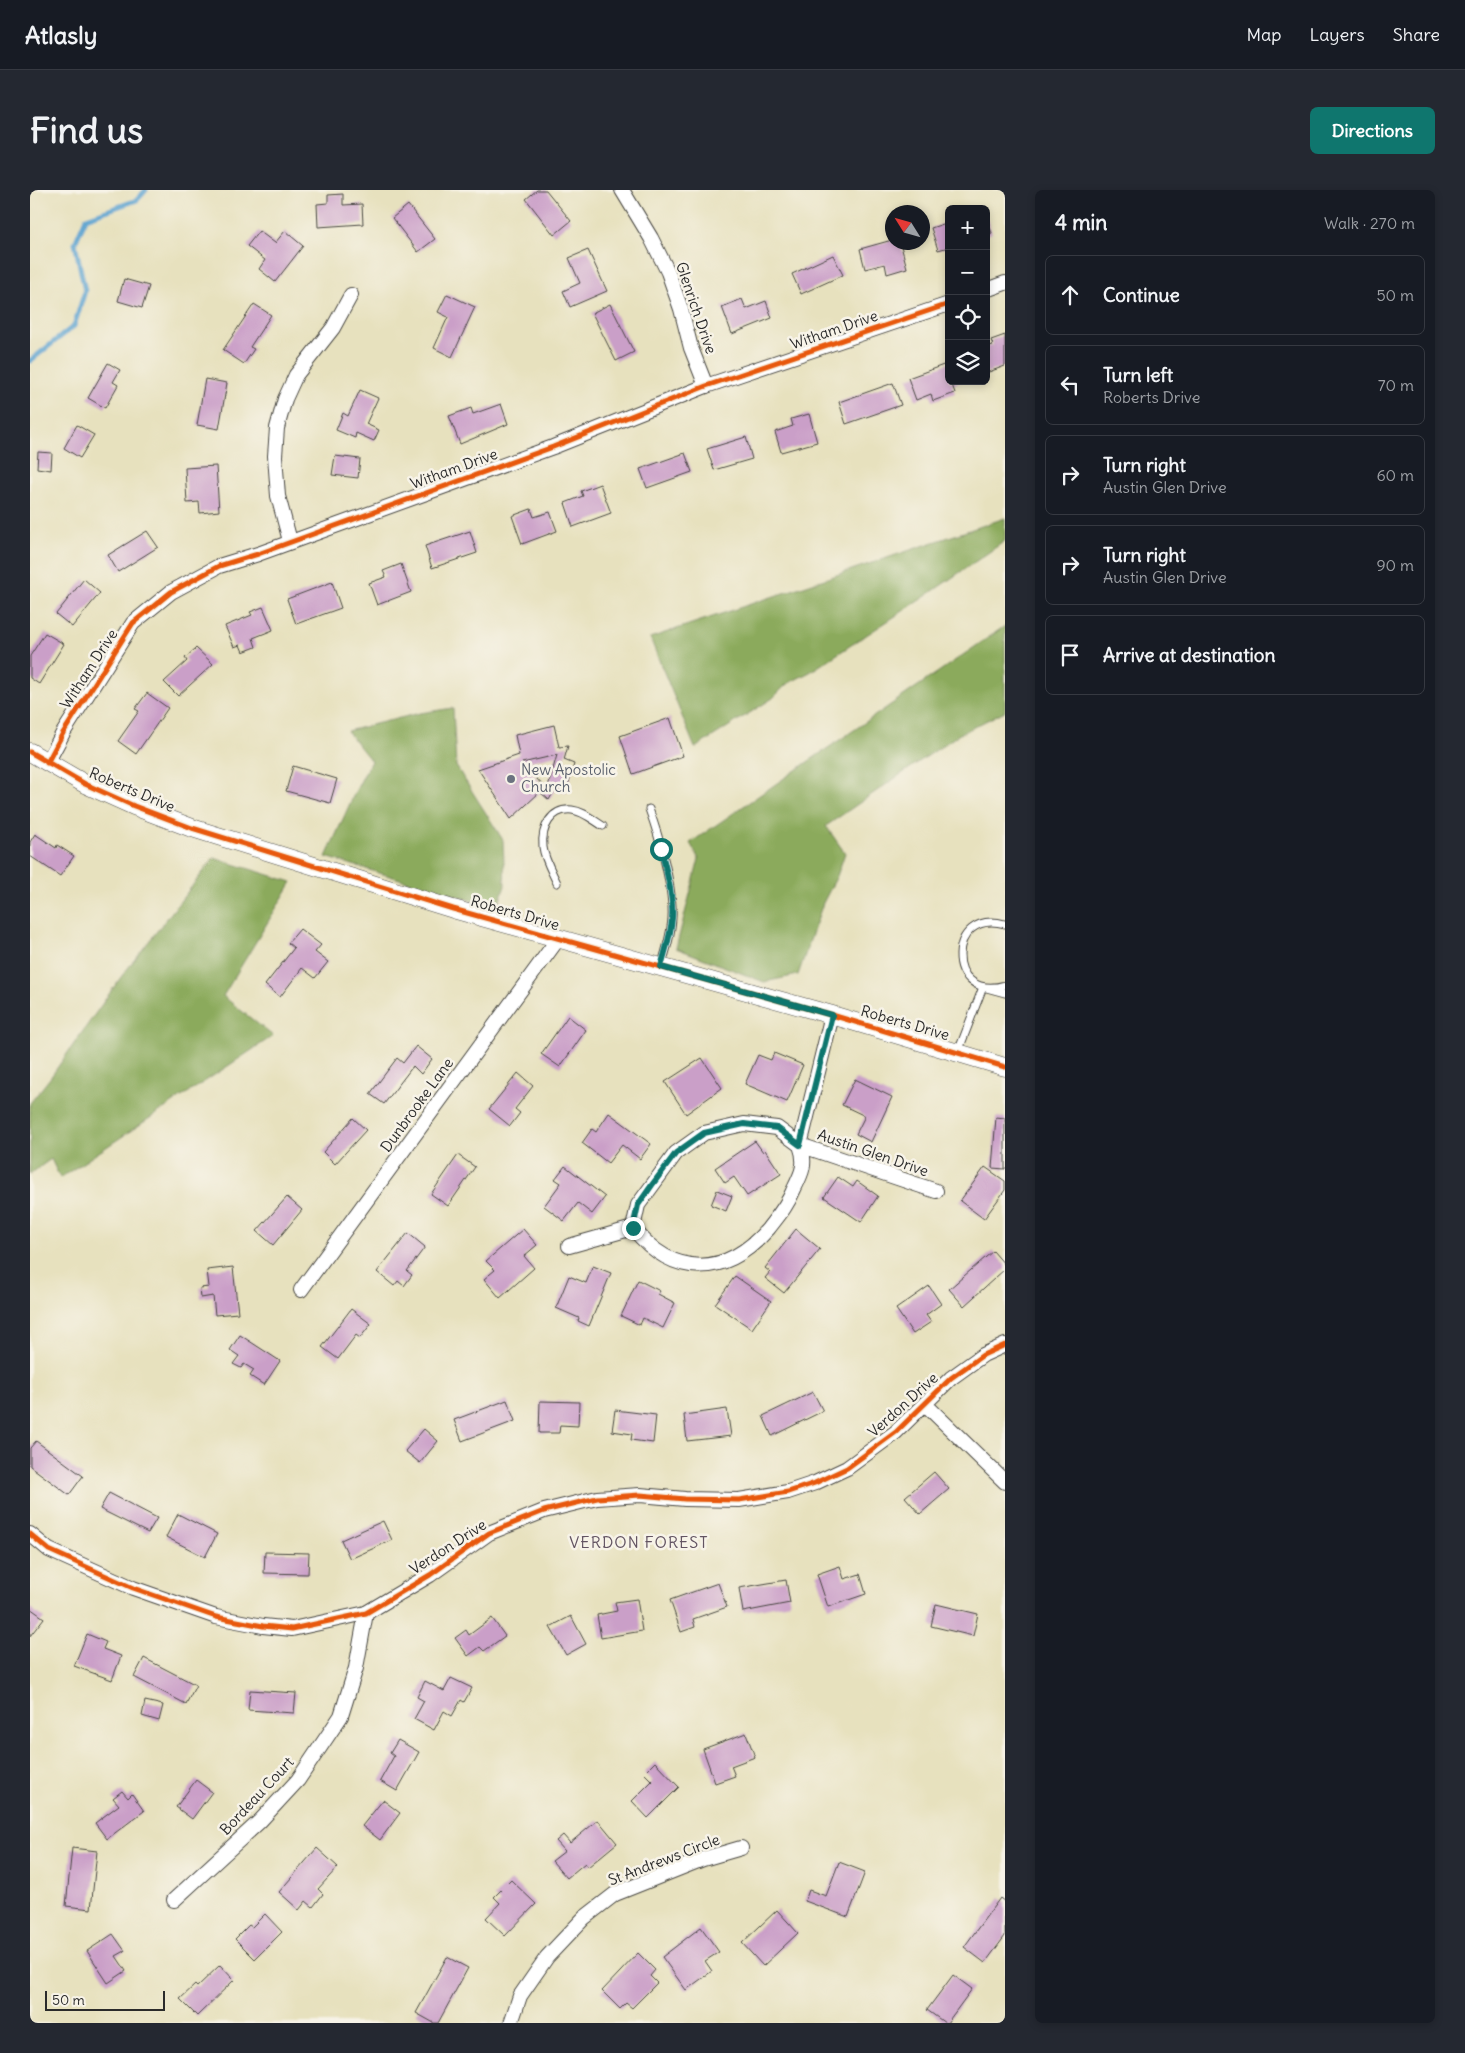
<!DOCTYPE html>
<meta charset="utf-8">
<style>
:root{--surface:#171b24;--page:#242831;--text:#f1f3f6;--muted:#9ea1a6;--line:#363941;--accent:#0f766e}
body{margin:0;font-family:Delius,sans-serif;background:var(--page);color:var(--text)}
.controls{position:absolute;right:15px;top:15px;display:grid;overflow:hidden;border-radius:8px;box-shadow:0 2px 8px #0003}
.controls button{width:45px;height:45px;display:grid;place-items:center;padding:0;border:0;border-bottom:1px solid var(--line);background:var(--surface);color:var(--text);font:25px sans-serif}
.compass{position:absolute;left:855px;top:15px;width:45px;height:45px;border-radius:50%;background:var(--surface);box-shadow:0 2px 8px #0003;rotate:307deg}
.scale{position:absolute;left:15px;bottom:12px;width:120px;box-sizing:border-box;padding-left:5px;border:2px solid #2b2b2b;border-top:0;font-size:14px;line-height:18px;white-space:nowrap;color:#2b2b2b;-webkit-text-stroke:4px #f7f3e8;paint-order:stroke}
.stop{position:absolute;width:15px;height:15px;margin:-11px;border:4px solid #0f766e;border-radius:50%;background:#fff}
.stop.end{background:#0f766e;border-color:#fff;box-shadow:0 1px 5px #0008}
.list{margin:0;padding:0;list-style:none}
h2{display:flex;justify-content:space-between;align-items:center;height:65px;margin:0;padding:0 20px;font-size:21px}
h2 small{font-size:16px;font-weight:400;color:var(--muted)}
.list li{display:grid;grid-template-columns:32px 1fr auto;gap:15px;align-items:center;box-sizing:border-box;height:80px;margin:0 10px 10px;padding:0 10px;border:1px solid var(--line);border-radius:8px}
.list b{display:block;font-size:19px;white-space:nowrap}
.list p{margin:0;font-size:16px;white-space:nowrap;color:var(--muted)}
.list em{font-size:16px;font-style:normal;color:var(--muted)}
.icon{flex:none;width:28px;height:28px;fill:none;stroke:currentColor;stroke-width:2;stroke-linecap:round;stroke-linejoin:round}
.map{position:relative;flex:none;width:975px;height:1833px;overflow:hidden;border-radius:8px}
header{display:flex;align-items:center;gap:30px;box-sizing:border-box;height:70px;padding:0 25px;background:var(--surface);border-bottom:1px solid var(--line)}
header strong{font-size:24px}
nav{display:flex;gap:28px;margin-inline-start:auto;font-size:18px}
.intro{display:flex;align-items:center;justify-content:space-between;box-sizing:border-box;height:120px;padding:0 30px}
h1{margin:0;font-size:35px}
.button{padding:12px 22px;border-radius:8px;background:var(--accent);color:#fff;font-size:18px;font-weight:700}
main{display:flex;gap:30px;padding:0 30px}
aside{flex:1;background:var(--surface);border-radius:8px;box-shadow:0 2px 8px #0003}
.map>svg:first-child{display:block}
.forest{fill:#8baa5c;stroke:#5b6a44}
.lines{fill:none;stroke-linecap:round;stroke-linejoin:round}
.stream{stroke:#59a1cf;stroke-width:5}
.building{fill:#ca9fc8;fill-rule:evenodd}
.service-casing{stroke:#474641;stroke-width:9}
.minor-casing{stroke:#474641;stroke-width:16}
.tertiary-casing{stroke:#474641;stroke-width:19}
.service{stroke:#fff;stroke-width:7}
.minor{stroke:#fff;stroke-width:14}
.tertiary{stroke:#fff;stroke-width:18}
.cycleway-casing{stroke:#f7f3e8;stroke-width:8}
.cycleway{stroke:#e8590c;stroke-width:5}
.route{stroke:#0f766e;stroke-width:6}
.worship-dot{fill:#6b7280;stroke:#f7f3e8;stroke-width:2}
.labels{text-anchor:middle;stroke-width:5;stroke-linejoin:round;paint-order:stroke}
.street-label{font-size:15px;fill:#2b2b2b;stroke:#f7f3e8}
.worship-label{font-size:15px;fill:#5b616d;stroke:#f7f3e8;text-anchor:start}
.neighbourhood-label{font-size:16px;letter-spacing:1px;fill:#635462;stroke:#f7f3e8}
</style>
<header>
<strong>Atlasly</strong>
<nav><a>Map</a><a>Layers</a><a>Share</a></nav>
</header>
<div class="intro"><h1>Find us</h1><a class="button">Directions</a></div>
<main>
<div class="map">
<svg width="975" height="1833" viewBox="0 0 975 1833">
<rect width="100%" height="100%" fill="#f7f3e8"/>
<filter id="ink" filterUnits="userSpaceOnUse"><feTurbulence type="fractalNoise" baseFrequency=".02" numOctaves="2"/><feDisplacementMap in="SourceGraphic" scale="10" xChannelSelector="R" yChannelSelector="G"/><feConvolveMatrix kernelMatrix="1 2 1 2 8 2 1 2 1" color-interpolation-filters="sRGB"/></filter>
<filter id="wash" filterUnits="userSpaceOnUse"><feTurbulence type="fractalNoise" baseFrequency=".0096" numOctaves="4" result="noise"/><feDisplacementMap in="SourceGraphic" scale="20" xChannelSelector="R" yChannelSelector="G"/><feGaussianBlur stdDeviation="1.12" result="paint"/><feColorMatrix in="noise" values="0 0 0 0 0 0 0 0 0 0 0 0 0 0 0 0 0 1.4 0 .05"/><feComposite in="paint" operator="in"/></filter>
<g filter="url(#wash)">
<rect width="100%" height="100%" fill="#e7e1be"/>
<g class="forest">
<polygon points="975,328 975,351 893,408 780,482 757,494 743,508 665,558 620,448"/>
<polygon points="975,436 975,521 928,545 796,636 815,663 807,686 793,713 768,785 734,792 646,758 669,669 660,653"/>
<polygon points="423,518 426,576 473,650 475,696 467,718 296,667 325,602 341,571 317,541 390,523"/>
<polygon points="184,668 262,692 193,806 243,846 30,988 21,969 0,984 0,913 20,888 91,787"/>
</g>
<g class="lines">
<polyline class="stream" points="0,171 44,136 55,101 45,53 56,28 107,10 116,0"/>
</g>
<g id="blocks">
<g class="building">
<polygon points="507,0 516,0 541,31 524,45 496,9"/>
<polygon points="313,4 313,15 332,14 333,34 288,37 287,14 298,13 298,5"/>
<polygon points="378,15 405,49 388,62 362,28"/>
<polygon points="956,27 962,43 956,45"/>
<polygon points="919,32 919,57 908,60 901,38"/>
<polygon points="229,41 245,53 255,41 273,56 245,92 229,79 235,70 217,56"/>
<polygon points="862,50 862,52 870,52 877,78 857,84 855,74 835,79 830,59"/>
<polygon points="558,60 577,101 540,117 533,101 550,93 539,68"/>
<polygon points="803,65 813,85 771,104 762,84"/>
<polygon points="94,89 119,96 112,118 88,111"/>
<polygon points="417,104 445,117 422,167 404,158 418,127 408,122"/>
<polygon points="712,109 716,119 736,111 742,128 702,144 692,117"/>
<polygon points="224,114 241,125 220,157 224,159 214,174 193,160"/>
<polygon points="580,114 604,162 586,171 562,123"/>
<polygon points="975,145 975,176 956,183 956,157 963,155 961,150"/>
<polygon points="78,173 90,180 83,192 88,195 75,218 58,208"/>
<polygon points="919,173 919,191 933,191 922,195 925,203 903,211 901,204 886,210 878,188"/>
<polygon points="175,189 197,193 189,239 167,235"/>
<polygon points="863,193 871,215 816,234 809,212"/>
<polygon points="330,200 348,208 336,234 349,240 344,251 326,243 325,248 306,240 313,223 318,226"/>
<polygon points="471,214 478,234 430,254 419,226 441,218 443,224"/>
<polygon points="779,224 787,252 751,262 745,242 763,236 761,229"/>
<polygon points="47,235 64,245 50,268 34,258"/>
<polygon points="716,247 722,269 684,280 677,259"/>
<polygon points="8,262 22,263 21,280 7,278"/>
<polygon points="655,263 662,282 617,298 610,279"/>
<polygon points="305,266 330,269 328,288 302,285"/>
<polygon points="186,276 189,321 170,323 169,312 157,313 155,278"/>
<polygon points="570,294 581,323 543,337 535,313 553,306 551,301"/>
<polygon points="501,319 504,327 520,322 527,341 492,354 482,326"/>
<polygon points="117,341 128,357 88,382 78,365"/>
<polygon points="440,341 447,363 402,378 395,356"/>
<polygon points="371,374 381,402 347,415 339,393 356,387 353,381"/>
<polygon points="54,389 70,403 42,437 26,424"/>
<polygon points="302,392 311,418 266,434 257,409"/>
<polygon points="233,417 243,440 223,448 226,457 213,462 210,455 204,457 195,436 222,425 220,422"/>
<polygon points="15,443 34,454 9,494 0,488 0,466"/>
<polygon points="166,458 183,474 148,506 134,492 157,471 155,468"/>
<polygon points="117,503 138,518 106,564 88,551 109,521 105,519"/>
<polygon points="640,528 653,566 603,584 590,546"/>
<path d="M524,535L529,557L538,556L534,570L544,574L536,602L525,599L519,610L510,602L481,629L448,579L489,565L485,545ZM527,565L517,600L492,573Z"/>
<polygon points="263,576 307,589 300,613 256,601"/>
<polygon points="5,644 26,658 27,655 44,666 30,686 0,666 0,652"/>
<polygon points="270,739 291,755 285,762 298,772 285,788 272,778 250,807 235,795 264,758 258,753"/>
<polygon points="538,826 556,840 530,877 511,864"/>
<polygon points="386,856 402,869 391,884 383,876 354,914 340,904 367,868 373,873"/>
<polygon points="744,863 773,875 757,912 715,894 728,865 741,870"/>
<polygon points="672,868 692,898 656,924 635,892"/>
<polygon points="488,883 503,896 485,919 490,923 480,936 459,919"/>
<polygon points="825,889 862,907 841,952 826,944 835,926 812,915"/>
<polygon points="579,923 621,954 610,969 592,955 578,973 552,953 562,939 566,942"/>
<polygon points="966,927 975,928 975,979 962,978"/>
<polygon points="323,928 336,940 305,974 293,962"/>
<polygon points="725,951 733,962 735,960 751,984 717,1006 704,987 695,993 685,978"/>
<polygon points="428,965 445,977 418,1016 401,1004"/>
<polygon points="535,976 575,1007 562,1024 548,1013 534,1031 514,1016 531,993 525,989"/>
<polygon points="955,977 975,991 975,1000 954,1029 930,1011"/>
<polygon points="808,987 823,997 827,991 848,1006 831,1032 794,1007"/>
<polygon points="687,1000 702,1006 696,1021 681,1015"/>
<polygon points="257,1007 272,1020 243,1055 227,1041"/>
<polygon points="493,1039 507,1055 494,1066 504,1078 470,1108 454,1089 465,1080 456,1071"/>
<polygon points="766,1039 790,1059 754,1103 735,1088 740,1082 735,1078"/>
<polygon points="378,1043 395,1057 377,1081 382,1085 374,1096 368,1091 364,1096 347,1082"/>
<polygon points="963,1061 975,1075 975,1079 934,1116 919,1099"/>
<polygon points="563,1076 581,1083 559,1136 548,1131 549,1128 526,1118 539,1086 556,1093"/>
<polygon points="203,1077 208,1123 185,1125 183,1106 171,1108 170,1098 179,1097 177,1080"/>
<polygon points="705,1086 741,1111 722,1139 685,1114"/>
<polygon points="608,1090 630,1101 628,1104 645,1113 633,1138 613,1128 610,1135 591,1126"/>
<polygon points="899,1096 911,1114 896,1125 901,1132 883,1144 866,1119"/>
<polygon points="321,1119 341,1134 330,1148 326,1145 308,1169 292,1157"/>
<polygon points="210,1145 250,1171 234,1195 220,1186 224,1180 214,1174 211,1178 203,1174 209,1166 200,1160"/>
<polygon points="783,1202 793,1221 742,1246 733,1226"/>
<polygon points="477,1210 485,1231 432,1251 424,1230"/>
<polygon points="510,1211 549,1212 548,1236 530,1235 529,1243 509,1243"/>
<polygon points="697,1219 701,1246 657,1251 654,1225"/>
<polygon points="585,1220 626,1225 623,1253 601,1250 602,1244 582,1241"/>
<polygon points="394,1239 408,1251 390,1273 375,1261"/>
<polygon points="6,1251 53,1286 39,1305 0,1276 0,1258"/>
<polygon points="904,1282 919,1299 890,1324 875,1307"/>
<polygon points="79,1303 127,1328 118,1343 70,1319"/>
<polygon points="148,1324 187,1344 175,1367 136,1347"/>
<polygon points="353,1331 362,1350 320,1369 311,1350"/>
<polygon points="235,1362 279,1363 278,1384 234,1383"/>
<polygon points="810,1376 814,1389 830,1384 836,1404 798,1417 787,1384"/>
<polygon points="756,1390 760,1413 713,1422 709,1398"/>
<polygon points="688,1393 697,1417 663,1429 665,1437 651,1442 640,1410"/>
<polygon points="607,1409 612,1441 571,1448 567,1425 587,1421 585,1412"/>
<polygon points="906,1414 948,1424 943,1446 901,1436"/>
<polygon points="0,1418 14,1428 0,1446"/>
<polygon points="541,1426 556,1454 536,1465 520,1437"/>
<polygon points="462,1428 475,1446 454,1461 450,1457 438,1466 425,1448 436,1440 439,1445"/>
<polygon points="57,1444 76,1452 73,1459 91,1466 82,1490 44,1476"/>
<polygon points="114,1468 166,1495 156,1514 104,1487"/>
<polygon points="421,1488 442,1498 434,1512 431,1510 422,1526 414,1521 404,1540 384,1529 394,1511 387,1507 395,1491 414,1501"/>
<polygon points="220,1500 266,1503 264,1523 218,1520"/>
<polygon points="115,1511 133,1515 129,1531 112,1526"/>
<polygon points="716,1543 725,1567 701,1576 705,1586 685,1593 673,1559"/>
<polygon points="368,1550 389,1562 367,1601 350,1591 364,1566 360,1563"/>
<polygon points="625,1572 649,1597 618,1628 602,1611 622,1591 614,1583"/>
<polygon points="166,1590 182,1602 162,1629 146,1617"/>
<polygon points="92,1601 98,1608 102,1604 114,1621 77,1649 65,1633 89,1615 83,1608"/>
<polygon points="353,1610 370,1623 350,1650 332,1636"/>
<polygon points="568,1630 587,1653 558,1677 555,1673 537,1688 522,1671 535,1661 526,1651 533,1645 540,1653"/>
<polygon points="42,1658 67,1661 61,1719 36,1716"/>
<polygon points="287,1658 308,1677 288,1699 293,1704 283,1717 276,1711 269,1720 249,1702"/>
<polygon points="809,1672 835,1682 818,1727 775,1711 779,1700 796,1706"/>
<polygon points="481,1690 506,1714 475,1746 456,1728 470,1713 464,1707"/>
<polygon points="970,1708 975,1712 975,1746 955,1773 934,1757"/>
<polygon points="747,1720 768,1743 733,1776 712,1753"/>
<polygon points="235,1724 252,1742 225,1769 205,1749 219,1735 222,1737"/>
<polygon points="671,1737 689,1762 675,1771 682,1781 656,1800 632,1767"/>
<polygon points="83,1744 95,1761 86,1766 96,1781 78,1793 57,1761"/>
<polygon points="608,1763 625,1780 620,1786 627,1793 602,1818 596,1813 590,1819 572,1801"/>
<polygon points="417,1767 438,1778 408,1833 404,1833 386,1823"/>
<polygon points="190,1775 204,1790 167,1826 150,1809 165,1795 167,1797"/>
<polygon points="923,1785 942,1799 917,1833 915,1833 897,1820"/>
</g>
</g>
</g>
<g filter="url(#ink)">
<use href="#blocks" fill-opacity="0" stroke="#474641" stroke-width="1"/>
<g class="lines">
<g class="service-casing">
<g id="service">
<path d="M619,619C629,646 644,699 642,728C641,745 636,761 631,777"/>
<path d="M527,693C522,682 514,668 513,657C511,638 521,618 542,620C553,621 563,630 573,636"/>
<path d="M975,734C916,717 914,813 975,795"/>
<polyline points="928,862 953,797 975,803"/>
</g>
</g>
<g class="minor-casing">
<g id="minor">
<polyline points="592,0 621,48 638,82 651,119 661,158 676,196"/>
<polyline points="956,100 975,93"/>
<polyline points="260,351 248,306 245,266 247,238 255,209 266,185 303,138 321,105"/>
<polyline points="17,573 33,543 103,433 141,402 189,376 228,364 523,257 676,196 919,114"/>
<path d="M802,825L770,955C777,974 772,983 763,1001C757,1016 748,1026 738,1039C696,1087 644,1089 603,1038L608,1015L646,963L674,943L714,934L747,938L770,955L906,1001"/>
<polyline points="539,1056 603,1038"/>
<polyline points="271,1100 528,749"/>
<polyline points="895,1214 975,1292"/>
<polyline points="0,1344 19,1360 103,1398 186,1427 233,1436 262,1439 336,1423 400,1385 459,1343 514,1321 567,1308 610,1305 655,1309 709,1310 758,1302 785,1293 817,1278 866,1242 921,1188 953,1165 975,1155"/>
<polyline points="144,1710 230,1631 268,1590 311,1526 326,1478 336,1423"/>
<polyline points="481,1833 490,1806 517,1767 554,1728 585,1704 673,1669 711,1658"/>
</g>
</g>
<g class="tertiary-casing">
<polyline id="tertiary" points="0,562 55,594 104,616 162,638 423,719 802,825 975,877"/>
</g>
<use href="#service" class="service"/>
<use href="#minor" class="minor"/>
<use href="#tertiary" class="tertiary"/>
<g class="cycleway-casing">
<g id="cycleway">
<polyline points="0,562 55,594 104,616 162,638 423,719 802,825 975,877"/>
<polyline points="17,573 33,543 103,433 141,402 189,376 228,364 523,257 676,196 919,114"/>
<polyline points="0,1344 19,1360 103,1398 186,1427 233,1436 262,1439 336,1423 400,1385 459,1343 514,1321 567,1308 610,1305 655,1309 709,1310 758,1302 785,1293 817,1278 866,1242 921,1188 953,1165 975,1155"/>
</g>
</g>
<use href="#cycleway" class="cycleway"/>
</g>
</g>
<g class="lines" filter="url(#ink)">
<path class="route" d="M603,1038L608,1015L622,995L646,963L674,943L714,934L747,938L770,955L802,825L631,777C635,761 641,745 642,728C644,706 636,681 631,659"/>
</g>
<circle class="worship-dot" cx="481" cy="589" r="5"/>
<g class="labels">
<g class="street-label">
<text transform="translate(666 118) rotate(71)" y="5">Glenrich Drive</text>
<text transform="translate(804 140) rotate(-19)" y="5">Witham Drive</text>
<text transform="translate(424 279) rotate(-20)" y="5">Witham Drive</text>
<text transform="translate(59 479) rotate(-57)" y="5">Witham Drive</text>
<text transform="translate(102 600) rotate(23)" y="5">Roberts Drive</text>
<text transform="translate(485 723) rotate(16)" y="5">Roberts Drive</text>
<text transform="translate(875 833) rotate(16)" y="5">Roberts Drive</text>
<text transform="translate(387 915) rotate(-54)" y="5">Dunbrooke Lane</text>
<text transform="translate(843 963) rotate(19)" y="5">Austin Glen Drive</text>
<text transform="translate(873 1215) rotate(-42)" y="5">Verdon Drive</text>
<text transform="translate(418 1357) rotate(-33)" y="5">Verdon Drive</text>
<text transform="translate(227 1606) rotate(-47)" y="5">Bordeau Court</text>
<text transform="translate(634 1670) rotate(-21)" y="5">St Andrews Circle</text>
</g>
<g class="worship-label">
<text x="491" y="585">New Apostolic<tspan x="491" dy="17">Church</tspan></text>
</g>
<g class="neighbourhood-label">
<text x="609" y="1358">VERDON FOREST</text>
</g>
</g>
</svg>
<div class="controls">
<button>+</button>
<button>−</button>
<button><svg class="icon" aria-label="locate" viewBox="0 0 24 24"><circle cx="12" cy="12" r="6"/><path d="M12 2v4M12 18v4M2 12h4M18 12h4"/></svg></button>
<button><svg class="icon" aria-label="layers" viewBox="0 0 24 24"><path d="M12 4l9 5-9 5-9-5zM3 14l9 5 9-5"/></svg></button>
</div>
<svg class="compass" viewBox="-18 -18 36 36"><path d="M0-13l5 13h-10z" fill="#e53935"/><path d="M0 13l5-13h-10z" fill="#9ea1a6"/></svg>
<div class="scale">50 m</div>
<div class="stop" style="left:631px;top:659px"></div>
<div class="stop end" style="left:603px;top:1038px"></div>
</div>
<aside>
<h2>4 min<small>Walk · 270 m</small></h2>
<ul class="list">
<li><svg class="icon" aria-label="ahead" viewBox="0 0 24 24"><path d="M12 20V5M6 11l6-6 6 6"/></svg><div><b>Continue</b></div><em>50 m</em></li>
<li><svg class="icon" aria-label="left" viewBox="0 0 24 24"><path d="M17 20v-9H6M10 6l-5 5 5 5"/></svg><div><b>Turn left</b><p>Roberts Drive</p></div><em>70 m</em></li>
<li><svg class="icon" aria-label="right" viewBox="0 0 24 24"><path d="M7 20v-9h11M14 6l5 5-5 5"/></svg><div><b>Turn right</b><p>Austin Glen Drive</p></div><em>60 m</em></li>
<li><svg class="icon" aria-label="right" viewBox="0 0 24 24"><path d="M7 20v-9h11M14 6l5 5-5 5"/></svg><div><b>Turn right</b><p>Austin Glen Drive</p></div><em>90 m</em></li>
<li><svg class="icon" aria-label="arrive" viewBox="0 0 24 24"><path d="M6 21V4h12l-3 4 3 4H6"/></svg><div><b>Arrive at destination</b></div></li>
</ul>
</aside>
</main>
